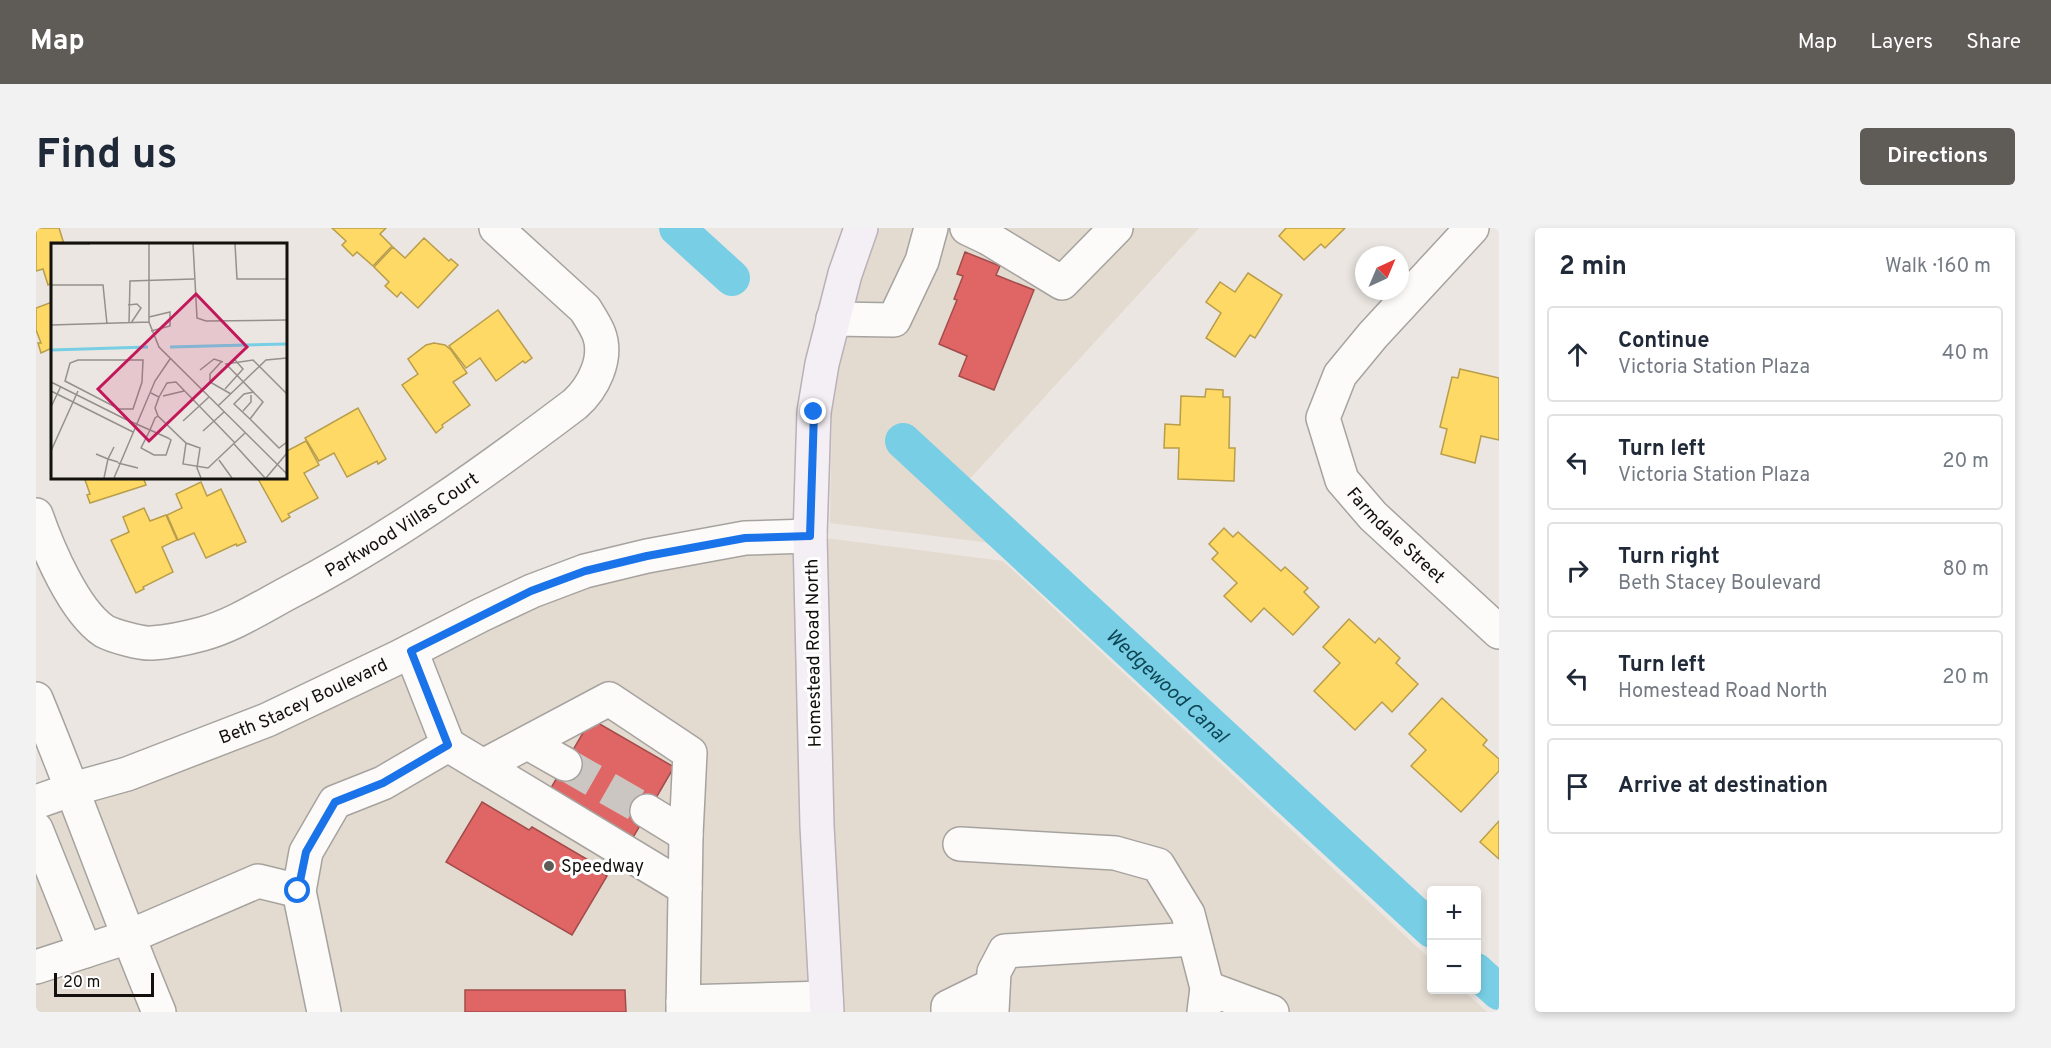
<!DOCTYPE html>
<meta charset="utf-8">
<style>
:root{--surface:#fff;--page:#f2f2f3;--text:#1f2937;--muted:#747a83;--line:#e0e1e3;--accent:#5f5b57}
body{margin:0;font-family:Overpass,sans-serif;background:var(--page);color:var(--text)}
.controls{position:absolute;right:18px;bottom:18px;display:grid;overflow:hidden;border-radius:6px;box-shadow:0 3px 9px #0003}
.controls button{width:54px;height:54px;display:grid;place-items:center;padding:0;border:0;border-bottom:2px solid var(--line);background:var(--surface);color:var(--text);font:30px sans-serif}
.compass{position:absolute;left:1319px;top:18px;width:54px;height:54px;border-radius:50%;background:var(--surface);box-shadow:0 3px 9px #0003;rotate:44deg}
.scale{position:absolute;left:18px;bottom:15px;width:100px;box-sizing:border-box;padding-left:6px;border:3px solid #13100d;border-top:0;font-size:16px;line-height:21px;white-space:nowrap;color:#13100d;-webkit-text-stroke:4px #fff;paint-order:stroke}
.stop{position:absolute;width:18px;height:18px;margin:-14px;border:4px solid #1a73e8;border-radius:50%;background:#fff}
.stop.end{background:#1a73e8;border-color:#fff;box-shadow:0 2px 6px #0008}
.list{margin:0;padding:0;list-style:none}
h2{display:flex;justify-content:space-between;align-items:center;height:78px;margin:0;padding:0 24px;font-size:26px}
h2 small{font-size:20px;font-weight:400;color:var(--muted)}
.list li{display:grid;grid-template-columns:39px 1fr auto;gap:18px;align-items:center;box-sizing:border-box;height:96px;margin:0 12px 12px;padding:0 12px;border:2px solid var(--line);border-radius:6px}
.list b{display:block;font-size:22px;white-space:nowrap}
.list p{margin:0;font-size:20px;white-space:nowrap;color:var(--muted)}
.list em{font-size:20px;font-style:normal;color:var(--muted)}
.icon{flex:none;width:33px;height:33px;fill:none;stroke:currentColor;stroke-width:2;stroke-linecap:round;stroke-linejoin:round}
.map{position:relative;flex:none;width:1463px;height:784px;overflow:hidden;border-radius:6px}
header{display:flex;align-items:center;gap:36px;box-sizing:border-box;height:84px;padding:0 30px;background:var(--accent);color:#fff}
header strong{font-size:28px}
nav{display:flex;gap:33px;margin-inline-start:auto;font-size:21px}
.intro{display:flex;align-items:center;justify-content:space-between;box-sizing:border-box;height:144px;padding:0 36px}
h1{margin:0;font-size:42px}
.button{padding:15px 27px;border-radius:6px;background:var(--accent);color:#fff;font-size:21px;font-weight:700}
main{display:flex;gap:36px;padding:0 36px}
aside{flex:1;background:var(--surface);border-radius:6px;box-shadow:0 3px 9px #0003}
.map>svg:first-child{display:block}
.built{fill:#e3dad0}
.homes{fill:#ffd966;stroke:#b89d4b;stroke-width:1.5}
.shops{fill:#e06666;stroke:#a24c4b;stroke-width:1.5}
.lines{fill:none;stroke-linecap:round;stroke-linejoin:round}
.canal{stroke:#78cfe5;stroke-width:36}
.minor-tunnel{stroke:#cbc6c1;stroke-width:33;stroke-dasharray:33 16;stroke-linecap:butt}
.minor-casing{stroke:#a6a39f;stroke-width:36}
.major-casing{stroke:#bab0b7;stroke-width:36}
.minor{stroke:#fcfbfa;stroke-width:33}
.major{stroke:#f4eff4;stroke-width:33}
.route{stroke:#1a73e8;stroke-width:8}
.poi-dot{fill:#5f5b57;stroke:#fff;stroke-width:2}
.labels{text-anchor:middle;stroke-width:6;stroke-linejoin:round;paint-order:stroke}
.street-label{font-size:18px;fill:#13100d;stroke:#fff}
.poi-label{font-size:18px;fill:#13100d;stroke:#fff;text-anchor:start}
.water-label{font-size:20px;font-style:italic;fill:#0f4655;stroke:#fff}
.inset-river{fill:none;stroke:#78cfe5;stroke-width:3}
.inset-road{fill:none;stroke:#95908c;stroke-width:1.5}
.view{fill:#c2185b;fill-opacity:0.15;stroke:#c2185b;stroke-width:3}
.inset-edge{fill:none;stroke:#13100d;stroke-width:3}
</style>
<header>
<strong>Map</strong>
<nav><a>Map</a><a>Layers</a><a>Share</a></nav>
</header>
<div class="intro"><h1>Find us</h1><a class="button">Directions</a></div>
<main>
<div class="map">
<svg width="1463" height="784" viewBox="0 0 1463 784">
<rect width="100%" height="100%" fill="#ebe6e1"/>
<g class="built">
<polygon points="844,0 1163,0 929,256 1395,691 1395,709 979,321 971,317 794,295 796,184 804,138 826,50"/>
<polygon points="774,308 967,333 1395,732 1396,762 1427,762 1451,784 0,784 0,574 496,363"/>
<polygon points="1440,733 1463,753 1463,772 1441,751"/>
</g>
<g class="homes">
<polygon points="0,0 23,0 28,16 16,16 16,55 12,57 7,41 0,43"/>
<polygon points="296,0 350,0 344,6 356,18 337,38 321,24 317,28 306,17 310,13"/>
<polygon points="1250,0 1309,0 1289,20 1285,16 1268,32 1243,8"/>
<polygon points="388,10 413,33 415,31 422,37 382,80 365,64 361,69 349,58 353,54 338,39 357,19 369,30"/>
<polygon points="1212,45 1246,67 1219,110 1214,107 1199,129 1170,110 1185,85 1170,74 1184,54 1199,64"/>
<polygon points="16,74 16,120 5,125 2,115 5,115 0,102 0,80"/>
<polygon points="462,82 496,130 489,135 487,133 460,153 444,130 430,140 413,118"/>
<polygon points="398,115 409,117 415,122 431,145 417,154 434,177 406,197 407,199 400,205 366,157 382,146 372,131 390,117"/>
<polygon points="1424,141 1463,150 1463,212 1445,208 1439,235 1405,226 1411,201 1404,199 1416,149 1422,150"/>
<polygon points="1170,161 1187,162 1187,169 1194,169 1193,220 1199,220 1198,253 1142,251 1143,220 1128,220 1129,196 1144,197 1145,168 1169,169"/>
<polygon points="322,180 350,231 342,236 341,233 311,249 298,225 283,233 269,210"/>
<polygon points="270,213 283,237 268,245 282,270 252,286 254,289 246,294 221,249 249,249 249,224"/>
<polygon points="48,249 107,249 110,257 54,275 51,267 54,266"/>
<polygon points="165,254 171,268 185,261 210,314 201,318 200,316 170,330 158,305 142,312 131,287 146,280 140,266"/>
<polygon points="108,280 114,293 130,287 141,312 126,319 137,344 107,359 108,361 100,365 75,312 93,304 87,289"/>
<polygon points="1188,300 1197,309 1202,304 1245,343 1249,339 1272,360 1268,364 1283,379 1257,407 1228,380 1215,394 1188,368 1201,355 1176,331 1182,325 1173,316"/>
<polygon points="1313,391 1339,415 1343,410 1364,430 1360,435 1382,456 1356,484 1346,474 1319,502 1278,463 1304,435 1287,419"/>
<polygon points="1406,470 1451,512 1447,517 1463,531 1463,543 1425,584 1375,538 1390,522 1373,506"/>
<polygon points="1463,593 1463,631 1444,614"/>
</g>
<g class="shops">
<polygon points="929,24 964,38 960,47 998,62 958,162 923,148 931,128 903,116 921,72 918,71 927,48 921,46"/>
<polygon points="555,491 638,539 595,613 512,565"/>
<polygon points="446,574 493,602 496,599 559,636 559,641 571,648 536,707 410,634"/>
<polygon points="429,762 589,762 590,784 429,784"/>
</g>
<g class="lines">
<g class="canal">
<polyline points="641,0 696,50"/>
<path id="s1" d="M867,213L1396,702"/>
<polyline points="1440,743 1463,764"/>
</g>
<polyline class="minor-tunnel" points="529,536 611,583"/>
<g class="minor-casing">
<g id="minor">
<polyline points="931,0 952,10 1026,55 1080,0"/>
<path id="s2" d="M1436,0L1337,107L1304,147L1287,190L1306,252L1337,288L1463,404"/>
<polyline points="797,91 858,92 886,33 895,0"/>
<path id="s3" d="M0,287C12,321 38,383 68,403C77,408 106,416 116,415C132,414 151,410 166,406C196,398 224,380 252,365C354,312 448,245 539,176C557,160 572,131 563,106C560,98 554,89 549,81L460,0"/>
<path d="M0,471C43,575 80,681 123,784"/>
<polyline points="492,515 529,536"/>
<polyline points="412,517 447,538 573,471 654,525 650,607 647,784"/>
<polyline points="447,538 649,660"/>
<path id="s4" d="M0,574L37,561L91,546L231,492L361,430L445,387L496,363L549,343L611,328L709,310L774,308"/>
<polyline points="611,583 650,607"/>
<polyline points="0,601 49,723"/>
<polyline points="924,616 1079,625 1122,637 1152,686 1171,760"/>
<polyline points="0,739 92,709 222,653 263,663"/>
<polyline points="647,774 790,770"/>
<polyline points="956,783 958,744 969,723 1158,711"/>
<polyline points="288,784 263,663 270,624 299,574 347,555 412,517 375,423"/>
<polyline points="912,784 912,779 957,757"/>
<polyline points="1168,784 1171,760 1236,784"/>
</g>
</g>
<g class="major-casing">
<polyline id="major" points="791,784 781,598 774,308 778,184 786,136 809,46 825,0"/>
</g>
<use href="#minor" class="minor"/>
<use href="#major" class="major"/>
</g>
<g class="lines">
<polyline class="route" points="262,663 270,624 299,574 347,555 412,517 375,423 495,363 549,343 611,328 709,310 774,308 778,184"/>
</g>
<circle class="poi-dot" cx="513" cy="638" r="6"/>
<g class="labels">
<g class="street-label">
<text dy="6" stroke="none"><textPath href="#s3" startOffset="465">Parkwood Villas Court</textPath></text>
<text dy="6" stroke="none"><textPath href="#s2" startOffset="386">Farmdale Street</textPath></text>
<text transform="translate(777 425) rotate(-91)" y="6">Homestead Road North</text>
<text dy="6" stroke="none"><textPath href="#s4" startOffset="286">Beth Stacey Boulevard</textPath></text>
</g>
<g class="poi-label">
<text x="525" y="644">Speedway</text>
</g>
<g class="water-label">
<text dy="7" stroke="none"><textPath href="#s1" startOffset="360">Wedgewood Canal</textPath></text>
</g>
</g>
<g transform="translate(15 15)">
<rect width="236" height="236" fill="#ebe6e1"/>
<path class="inset-river" d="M119,104L236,101M0,107L97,104"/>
<path class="inset-road" d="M0,1H39M98,1V79L108,104L236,231M142,1L146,75L155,78L236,77M184,1L186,36H236M0,42H52L56,81M77,62L86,61L90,65L80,80M98,74L119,69V83L100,88M78,80L79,38L143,36M0,82L98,79M27,117H92L91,139L82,166H68L14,138L19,120ZM171,118L159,131V139L180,151M149,127L163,116L172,119M0,139L74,176L99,187L117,195L120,197L115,212H103L90,205L99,187L104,175L107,173M174,146L192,126L184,117M0,148L82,189M100,150L108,154L104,165L107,173L135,200L149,205L146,225L150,235M236,151L202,117L175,121L212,159L199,176L228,205L236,199M112,153L133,148M108,154L116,140L125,139L184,200M167,163L215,117L236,115M0,164L10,143M192,168L200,159V152M199,176L183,161L193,151L203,149M132,178L158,154M152,188L173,169M135,200L132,221L157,225L194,190M183,201L214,235M63,204L57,216L67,219M0,208L27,148M45,211L57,216L53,235M168,217L181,235M67,220L87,225M63,235L104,138L119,116M215,235L236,210"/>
<path class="view" d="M145,51L196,104L98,198L47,146Z"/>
<rect width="236" height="236" class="inset-edge"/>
</g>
</svg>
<div class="controls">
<button>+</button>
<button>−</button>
</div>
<svg class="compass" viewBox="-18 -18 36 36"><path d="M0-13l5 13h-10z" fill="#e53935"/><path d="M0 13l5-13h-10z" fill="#747a83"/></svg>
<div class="scale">20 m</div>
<div class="stop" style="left:262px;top:663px"></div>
<div class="stop end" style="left:778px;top:184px"></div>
</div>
<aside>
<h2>2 min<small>Walk · 160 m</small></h2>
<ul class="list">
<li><svg class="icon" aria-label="ahead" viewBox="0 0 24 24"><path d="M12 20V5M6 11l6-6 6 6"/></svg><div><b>Continue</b><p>Victoria Station Plaza</p></div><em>40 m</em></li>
<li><svg class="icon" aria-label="left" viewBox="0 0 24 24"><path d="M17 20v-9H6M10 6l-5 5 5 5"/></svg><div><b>Turn left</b><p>Victoria Station Plaza</p></div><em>20 m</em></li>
<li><svg class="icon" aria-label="right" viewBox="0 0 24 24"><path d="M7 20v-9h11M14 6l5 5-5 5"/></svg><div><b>Turn right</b><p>Beth Stacey Boulevard</p></div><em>80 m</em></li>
<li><svg class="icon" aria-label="left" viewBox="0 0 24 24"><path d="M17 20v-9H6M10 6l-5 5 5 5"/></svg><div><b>Turn left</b><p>Homestead Road North</p></div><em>20 m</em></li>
<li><svg class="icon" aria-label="arrive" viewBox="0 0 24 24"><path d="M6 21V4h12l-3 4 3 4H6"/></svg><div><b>Arrive at destination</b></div></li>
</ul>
</aside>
</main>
